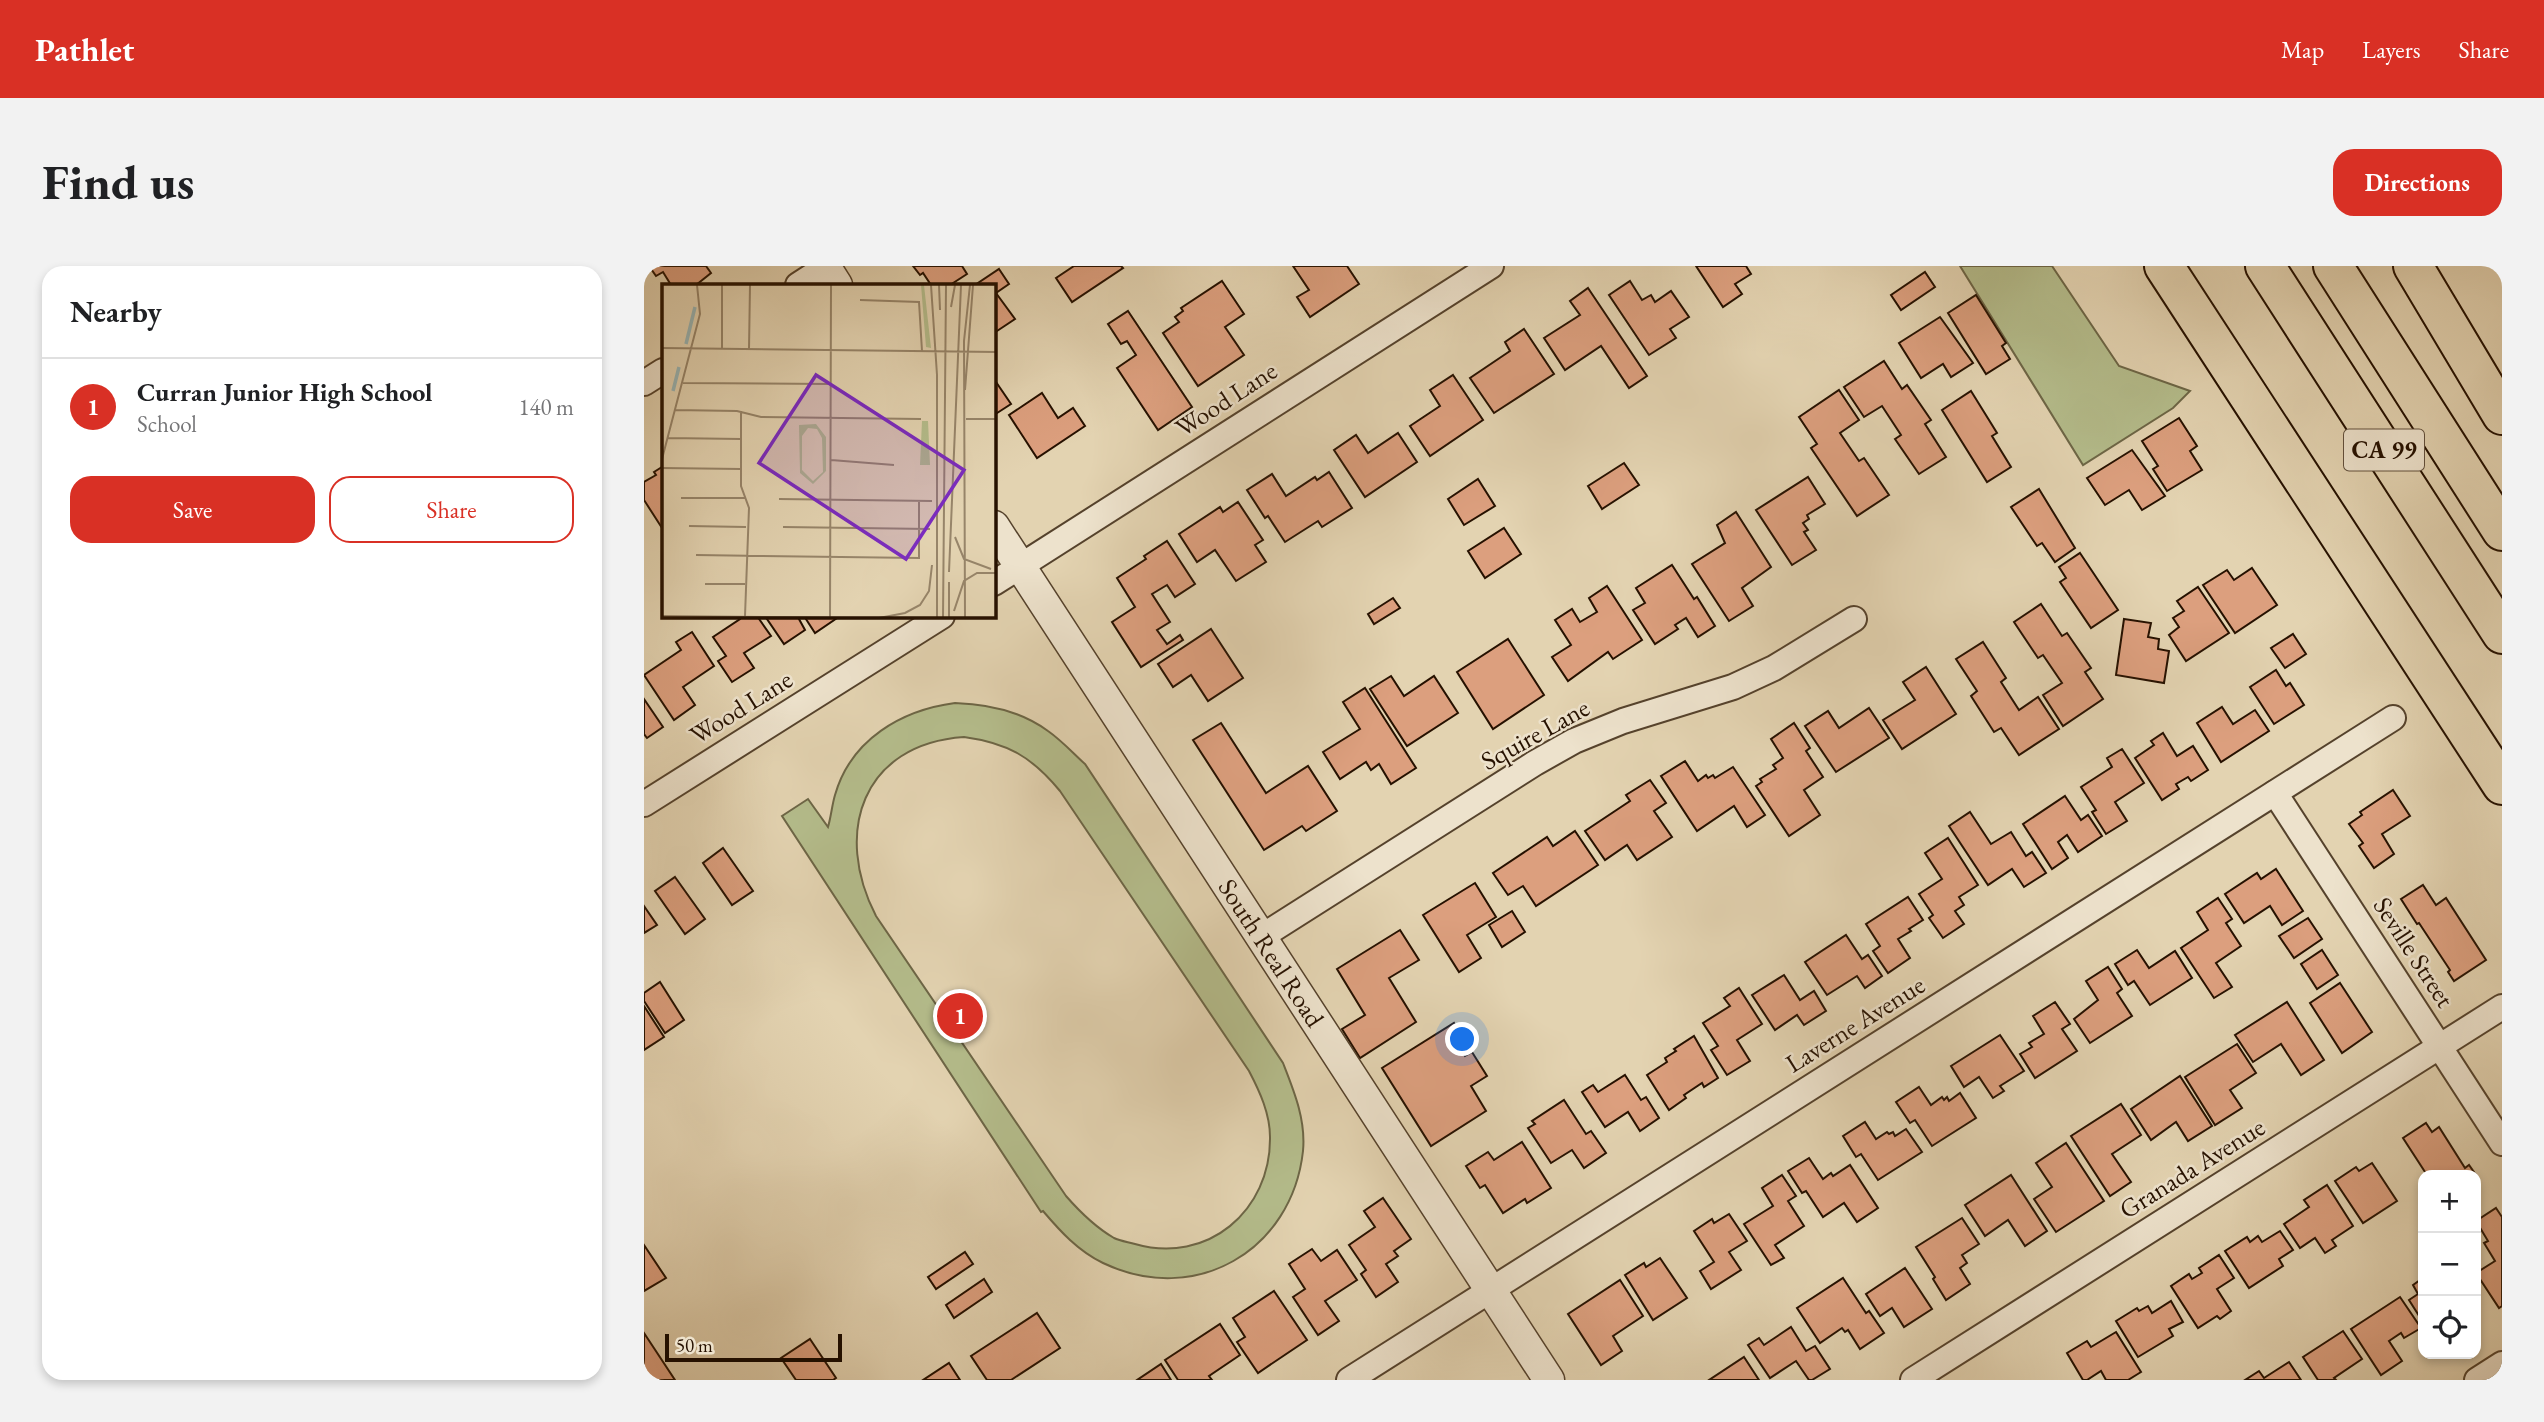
<!DOCTYPE html>
<meta charset="utf-8">
<style>
:root{--surface:#fff;--page:#f2f2f2;--text:#202124;--muted:#757577;--line:#e0e0e0;--accent:#d93025}
body{margin:0;font-family:"EB Garamond",serif;background:var(--page);color:var(--text)}
.controls{position:absolute;right:21px;bottom:21px;display:grid;overflow:hidden;border-radius:14px;box-shadow:0 4px 10px #0003}
.controls button{width:63px;height:63px;display:grid;place-items:center;padding:0;border:0;border-bottom:2px solid var(--line);background:var(--surface);color:var(--text);font:35px sans-serif}
.scale{position:absolute;left:21px;bottom:18px;width:177px;box-sizing:border-box;padding-left:7px;border:4px solid #261100;border-top:0;font-size:19px;line-height:24px;white-space:nowrap;color:#261100;-webkit-text-stroke:5px #ede2cc;paint-order:stroke}
.you{position:absolute;left:819px;top:774px;width:24px;height:24px;margin:-18px;border:5px solid #fff;border-radius:50%;background:#1a73e8;box-shadow:0 0 0 10px #1a73e833}
.badge{display:grid;place-items:center;width:46px;height:46px;border-radius:50%;background:var(--accent);color:#fff;font-size:23px;font-weight:700}
.pin{position:absolute;translate:-50% -50%;border:4px solid #fff;box-shadow:0 2px 7px #0006}
.list{margin:0;padding:0;list-style:none}
h2{display:flex;justify-content:space-between;align-items:center;height:91px;margin:0;padding:0 28px;font-size:30px}
h2 small{font-size:23px;font-weight:400;color:var(--muted)}
.list li{display:grid;grid-template-columns:46px 1fr auto;gap:21px;align-items:center;box-sizing:border-box;height:98px;padding:0 28px;border-top:2px solid var(--line)}
.list b{display:block;font-size:26px;white-space:nowrap}
.list p{margin:0;font-size:23px;white-space:nowrap;color:var(--muted)}
.list em{font-size:23px;font-style:normal;color:var(--muted)}
.actions{display:flex;gap:14px;padding:21px 28px}
.actions a{flex:1;padding:16px 0;border:2px solid var(--accent);border-radius:21px;text-align:center;font-size:24px;color:var(--accent)}
.actions .main{background:var(--accent);color:#fff}
.icon{flex:none;width:38px;height:38px;fill:none;stroke:currentColor;stroke-width:2;stroke-linecap:round;stroke-linejoin:round}
.map{position:relative;flex:none;width:1858px;height:1114px;overflow:hidden;border-radius:21px}
header{display:flex;align-items:center;gap:42px;box-sizing:border-box;height:98px;padding:0 35px;background:var(--accent);color:#fff}
header strong{font-size:33px}
nav{display:flex;gap:38px;margin-inline-start:auto;font-size:24px}
.intro{display:flex;align-items:center;justify-content:space-between;box-sizing:border-box;height:168px;padding:0 42px}
h1{margin:0;font-size:49px}
.button{padding:18px 32px;border-radius:21px;background:var(--accent);color:#fff;font-size:24px;font-weight:700}
main{display:flex;gap:42px;padding:0 42px}
aside{flex:1;background:var(--surface);border-radius:21px;box-shadow:0 4px 10px #0003}
.map>svg:first-child{display:block}
.green{fill:#b4bc8b;stroke:#6d6646;stroke-width:2;fill-rule:evenodd}
.building{fill:#dc9f7e;stroke:#261100;stroke-width:2}
.lines{fill:none;stroke-linecap:round;stroke-linejoin:round}
.minor-casing{stroke:#55422c;stroke-width:28}
.tertiary-casing{stroke:#55422c;stroke-width:33}
.motorway-casing{stroke:#261100;stroke-width:42}
.minor{stroke:#ede2cc;stroke-width:24}
.tertiary{stroke:#ede2cc;stroke-width:30}
.motorway{stroke:#e3d3b1;stroke-width:38}
.labels{text-anchor:middle;stroke-width:5;stroke-linejoin:round;paint-order:stroke}
.shield{fill:#ede2cc;stroke:#62503d;stroke-width:2}
.shield-label{font-size:24px;font-weight:bold;fill:#261100}
.street-label{font-size:26px;fill:#261100;stroke:#ede2cc}
.inset-river{fill:none;stroke:#99b6b6;stroke-width:3.5}
.inset-road{fill:none;stroke:#97856a;stroke-width:2}
.view{fill:#7b2cbf;fill-opacity:0.15;stroke:#7b2cbf;stroke-width:3.5}
.inset-edge{fill:none;stroke:#261100;stroke-width:3.5}
</style>
<header>
<strong>Pathlet</strong>
<nav><a>Map</a><a>Layers</a><a>Share</a></nav>
</header>
<div class="intro"><h1>Find us</h1><a class="button">Directions</a></div>
<main>
<aside>
<h2>Nearby<small></small></h2>
<ul class="list">
<li><span class="badge">1</span><div><b>Curran Junior High School</b><p>School</p></div><em>140 m</em></li>
</ul>
<div class="actions"><a class="main">Save</a><a>Share</a></div>
</aside>
<div class="map">
<svg width="1858" height="1114" viewBox="0 0 1858 1114">
<rect width="100%" height="100%" fill="#e3d3b1"/>
<filter id="stains"><feTurbulence type="fractalNoise" baseFrequency=".00286" numOctaves="4"/><feColorMatrix values="0 0 0 0 .2 0 0 0 0 .09 0 0 0 0 .02 0 0 0 .5 -.17"/></filter>
<radialGradient id="worn" r=".72"><stop offset=".6" stop-color="#630" stop-opacity="0"/><stop offset="1" stop-color="#630" stop-opacity=".3"/></radialGradient>
<g class="green">
<polygon points="1316,0 1408,0 1475,100 1546,125 1529,142 1439,199"/>
<path d="M311,437C344,438 377,445 404,465C417,474 429,487 441,498L639,797C650,825 662,854 659,885C648,985 551,1041 459,997C434,985 416,965 399,945L397,946L138,550L164,533L184,561C187,551 188,539 191,529C207,473 258,444 311,437ZM320,471C364,477 388,491 416,525L605,805C616,826 626,848 626,871C627,945 563,999 491,978C484,976 476,975 470,972C451,961 436,946 422,930L232,650C189,567 218,478 320,471Z"/>
</g>
<g class="building">
<polygon points="5,0 62,0 67,7 52,19 27,19 19,6 12,10"/>
<polygon points="269,0 318,0 323,8 306,19 287,19 279,7 276,9"/>
<polygon points="430,0 477,0 479,2 428,36 412,12"/>
<polygon points="649,0 703,0 715,18 666,51 653,31 665,24"/>
<polygon points="1052,0 1102,0 1107,8 1091,18 1098,28 1079,41"/>
<polygon points="355,3 365,18 352,27 371,53 350,67 350,19 331,19"/>
<polygon points="1281,6 1291,21 1257,44 1247,29"/>
<polygon points="578,15 600,48 581,61 600,89 554,120 519,67 535,56 531,51 539,45 537,42"/>
<polygon points="986,15 998,34 1007,29 1011,36 1027,25 1045,51 1026,63 1032,72 1005,89 965,29"/>
<polygon points="944,22 1003,110 985,122 957,80 921,104 900,72 936,49 926,35"/>
<polygon points="1332,29 1362,77 1358,80 1366,93 1342,108 1304,47"/>
<polygon points="484,45 548,141 514,164 473,102 492,89 483,75 477,78 464,58"/>
<polygon points="1296,51 1329,97 1307,111 1299,98 1277,112 1255,77"/>
<polygon points="880,63 910,108 850,147 826,112 866,85 861,76"/>
<polygon points="1240,95 1258,123 1263,119 1287,154 1281,158 1302,191 1275,208 1251,173 1257,169 1238,140 1220,151 1200,121"/>
<polygon points="809,109 839,154 786,190 766,160 796,140 786,124"/>
<polygon points="350,113 367,138 350,149"/>
<polygon points="1195,124 1215,154 1196,167 1215,195 1220,192 1245,229 1213,250 1167,182 1173,178 1155,151"/>
<polygon points="1327,125 1353,167 1348,170 1367,201 1343,216 1298,144"/>
<polygon points="398,127 414,152 429,142 441,160 393,192 365,149"/>
<polygon points="1535,152 1553,180 1546,185 1558,204 1523,225 1509,203 1514,200 1498,175"/>
<polygon points="754,167 773,196 721,231 690,184 712,169 724,187"/>
<polygon points="1488,184 1521,230 1498,244 1485,224 1461,239 1443,212"/>
<polygon points="980,197 995,219 958,243 944,220"/>
<polygon points="18,201 19,261 18,262 0,234 0,216 12,209 10,206"/>
<polygon points="685,206 708,242 678,261 674,255 641,276 624,250 621,252 603,224 628,208 642,230 671,211 673,214"/>
<polygon points="1164,211 1181,238 1163,249 1165,253 1159,257 1164,264 1160,266 1172,284 1148,299 1112,244"/>
<polygon points="834,213 851,240 820,259 804,233"/>
<polygon points="1395,223 1431,282 1411,296 1398,277 1393,280 1367,241"/>
<polygon points="594,236 619,274 611,279 622,296 592,315 571,284 553,296 535,268 576,241 579,246"/>
<polygon points="1092,246 1127,301 1098,322 1109,340 1085,355 1048,298 1081,277 1073,259"/>
<polygon points="860,262 877,288 841,312 824,285"/>
<polygon points="523,275 551,318 531,331 523,319 508,328 526,356 513,364 523,378 536,369 539,374 497,401 468,356 491,341 473,312 502,293 500,290"/>
<polygon points="1436,287 1474,344 1447,362 1416,316 1422,312 1415,301"/>
<polygon points="1028,299 1050,333 1053,331 1071,360 1054,371 1042,352 1031,359 1034,363 1011,378 989,344 1001,337 992,322"/>
<polygon points="1608,302 1633,339 1591,367 1559,319 1583,304 1590,314"/>
<polygon points="963,320 998,374 969,393 964,386 924,415 908,391 927,379 911,354 928,343 936,356 953,346 945,332"/>
<polygon points="1554,321 1585,367 1542,395 1525,369 1535,361 1529,352 1540,345 1533,335"/>
<polygon points="749,332 756,342 730,358 724,348"/>
<polygon points="1397,338 1418,370 1423,367 1447,402 1441,406 1459,433 1419,460 1399,429 1418,417 1399,389 1394,392 1370,356"/>
<polygon points="95,350 113,350 127,370 100,387 110,402 88,416 74,395 82,390 69,371 96,353"/>
<polygon points="128,350 196,350 171,367 160,350 155,353 161,364 140,378 123,353"/>
<polygon points="1480,353 1507,357 1504,371 1515,373 1514,383 1525,385 1520,417 1472,409"/>
<polygon points="567,363 599,412 564,435 547,409 529,421 514,398"/>
<polygon points="48,366 70,400 39,421 51,439 30,454 0,409 37,384 32,376"/>
<polygon points="1649,368 1662,388 1641,402 1627,382"/>
<polygon points="864,373 900,429 849,463 813,406"/>
<polygon points="1339,376 1362,412 1357,416 1375,444 1394,431 1415,463 1375,489 1357,462 1350,466 1327,430 1333,425 1312,393"/>
<polygon points="1282,401 1312,448 1258,483 1239,454 1271,434 1259,416"/>
<polygon points="1632,404 1642,420 1646,417 1660,439 1630,458 1606,421"/>
<polygon points="747,410 760,430 790,410 814,447 763,480 726,423"/>
<polygon points="721,422 772,502 747,518 735,498 727,504 722,496 696,513 679,486 716,463 699,436"/>
<polygon points="0,433 19,461 3,472 0,468"/>
<polygon points="1578,441 1589,458 1611,444 1625,465 1577,496 1553,457"/>
<polygon points="1225,442 1245,472 1192,506 1161,460 1184,445 1195,462"/>
<polygon points="577,457 622,527 664,500 693,545 662,565 658,560 620,584 549,474"/>
<polygon points="1150,457 1166,482 1162,485 1179,511 1160,524 1176,549 1145,570 1112,520 1118,516 1116,513 1132,503 1129,499 1139,492 1127,473"/>
<polygon points="1519,467 1533,490 1549,480 1564,504 1547,515 1544,511 1532,518 1535,523 1518,534 1491,492 1510,479 1507,475"/>
<polygon points="1478,483 1500,517 1471,536 1483,555 1462,568 1448,546 1452,544 1437,521 1468,501 1463,492"/>
<polygon points="1041,495 1054,515 1062,509 1064,512 1069,509 1071,512 1089,501 1121,549 1103,561 1090,540 1053,565 1017,510"/>
<polygon points="1006,514 1022,537 1010,545 1028,571 993,594 983,579 961,594 941,565 986,535 982,529"/>
<polygon points="1749,524 1766,550 1738,568 1750,588 1730,602 1715,580 1719,577 1705,558 1718,549 1716,546"/>
<polygon points="1421,530 1437,554 1444,549 1458,570 1434,586 1423,569 1414,576 1424,592 1408,603 1379,558"/>
<polygon points="1326,546 1347,578 1367,566 1382,590 1388,586 1402,607 1380,621 1368,603 1344,619 1305,560"/>
<polygon points="931,565 954,599 892,640 879,620 864,629 849,607 903,571 909,580"/>
<polygon points="1304,572 1334,619 1315,631 1320,639 1311,645 1320,658 1299,672 1285,652 1289,649 1275,628 1298,613 1281,587"/>
<polygon points="79,582 109,625 88,639 59,597"/>
<polygon points="1632,603 1659,645 1638,659 1626,640 1600,657 1581,628 1613,607 1617,613"/>
<polygon points="31,611 61,653 41,668 11,625"/>
<polygon points="831,617 852,651 823,669 837,692 815,706 779,649"/>
<polygon points="1779,619 1792,639 1802,632 1842,694 1810,715 1804,706 1806,704 1775,657 1773,658 1757,633"/>
<polygon points="1264,631 1279,654 1265,663 1267,665 1254,673 1266,692 1244,707 1229,685 1236,680 1222,658"/>
<polygon points="1574,632 1588,653 1582,657 1597,680 1572,697 1588,721 1570,732 1537,682 1564,664 1553,646"/>
<polygon points="0,640 13,659 0,667"/>
<polygon points="868,645 881,666 858,681 845,659"/>
<polygon points="1664,652 1678,673 1650,692 1635,670"/>
<polygon points="756,664 775,694 745,712 772,756 716,792 698,763 721,749 693,703"/>
<polygon points="1202,669 1218,693 1224,689 1238,710 1221,722 1213,710 1183,729 1161,696"/>
<polygon points="1493,684 1505,702 1531,685 1548,712 1506,739 1490,715 1484,719 1471,698"/>
<polygon points="1678,684 1694,709 1673,723 1657,698"/>
<polygon points="1464,701 1478,723 1473,727 1488,750 1446,777 1430,753 1454,734 1442,715"/>
<polygon points="1140,709 1156,734 1170,725 1182,745 1160,759 1153,749 1131,764 1108,729"/>
<polygon points="16,716 40,754 21,767 0,735 0,727"/>
<polygon points="1696,717 1728,766 1698,787 1666,737"/>
<polygon points="1095,722 1118,758 1093,774 1106,795 1083,809 1067,784 1074,780 1059,757 1086,740 1080,732"/>
<polygon points="1411,736 1426,758 1418,763 1433,785 1391,812 1376,788 1388,781 1385,777 1400,768 1389,750"/>
<polygon points="1643,736 1680,794 1657,809 1637,778 1609,796 1591,769"/>
<polygon points="0,740 20,771 0,784"/>
<polygon points="810,757 822,776 815,780 821,790 828,786 843,810 827,820 842,845 787,880 738,802"/>
<polygon points="1356,769 1380,805 1356,820 1360,825 1349,832 1335,811 1320,821 1307,800"/>
<polygon points="1050,770 1074,812 1060,821 1058,817 1040,829 1042,832 1025,844 1003,809 1023,796 1021,792 1032,785 1030,783"/>
<polygon points="1593,778 1612,807 1586,824 1598,842 1571,859 1541,811"/>
<polygon points="981,809 997,834 1002,831 1015,852 996,865 984,846 961,861 938,826 949,819 954,826"/>
<polygon points="1536,810 1568,860 1544,875 1532,856 1507,874 1487,843"/>
<polygon points="1275,821 1287,839 1298,831 1300,834 1303,831 1305,835 1316,827 1332,852 1288,880 1271,854 1266,857 1252,836"/>
<polygon points="920,834 942,868 947,865 962,887 940,902 928,884 907,897 884,862 891,858 888,855"/>
<polygon points="1477,838 1497,869 1468,888 1487,916 1466,930 1427,870"/>
<polygon points="1221,856 1232,873 1243,866 1245,868 1249,866 1251,870 1262,863 1278,886 1234,914 1217,888 1212,891 1199,870"/>
<polygon points="1782,857 1788,866 1795,861 1821,902 1825,899 1832,909 1798,909 1796,906 1791,909 1783,909 1759,872"/>
<polygon points="878,876 907,922 883,937 881,933 859,947 841,919 836,922 822,900 844,886 850,894"/>
<polygon points="1422,877 1460,935 1412,966 1390,933 1408,921 1392,897"/>
<polygon points="1165,892 1179,913 1187,907 1189,910 1206,899 1234,942 1213,956 1200,937 1179,951 1162,925 1158,927 1144,905"/>
<polygon points="1728,897 1753,935 1719,957 1691,915 1712,901 1715,905"/>
<polygon points="1138,909 1152,930 1144,935 1160,960 1131,979 1140,992 1127,999 1100,958 1129,940 1118,922"/>
<polygon points="1367,909 1403,965 1381,980 1364,954 1341,970 1321,939"/>
<polygon points="1683,919 1709,960 1688,974 1692,980 1681,987 1671,972 1656,982 1640,958 1665,941 1660,934"/>
<polygon points="739,932 767,973 750,985 754,990 742,998 754,1016 732,1031 717,1008 722,1004 705,979 731,961 720,945"/>
<polygon points="1852,942 1858,951 1858,1040 1855,1042 1832,1007 1851,995 1840,977 1844,975 1832,955"/>
<polygon points="1085,948 1103,975 1085,986 1097,1004 1067,1023 1056,1005 1070,996 1050,965 1068,953 1070,957"/>
<polygon points="1318,952 1335,978 1318,989 1323,997 1316,1002 1326,1018 1302,1034 1289,1013 1291,1011 1272,981"/>
<polygon points="1636,965 1649,984 1635,993 1639,1000 1605,1022 1581,985 1603,971 1606,976 1614,970 1618,976"/>
<polygon points="0,979 22,1012 0,1025"/>
<polygon points="668,983 677,995 693,984 713,1014 681,1035 695,1055 674,1069 649,1031 661,1023 645,998"/>
<polygon points="321,986 329,998 292,1023 284,1011"/>
<polygon points="1575,989 1590,1012 1573,1023 1587,1045 1576,1053 1573,1050 1554,1062 1527,1020 1545,1008 1548,1013 1558,1007 1555,1002"/>
<polygon points="1016,992 1043,1032 1009,1054 981,1009 1000,997 1002,1001"/>
<polygon points="1261,1002 1288,1043 1260,1061 1248,1042 1236,1050 1222,1028"/>
<polygon points="1199,1012 1222,1047 1225,1045 1240,1067 1216,1083 1204,1064 1201,1066 1198,1062 1176,1077 1153,1042"/>
<polygon points="1779,1012 1779,1056 1765,1034 1774,1028 1769,1019"/>
<polygon points="340,1013 348,1026 310,1052 302,1039"/>
<polygon points="976,1014 999,1050 969,1070 978,1085 957,1099 924,1048"/>
<polygon points="630,1025 663,1074 614,1107 593,1076 601,1071 589,1052"/>
<polygon points="1756,1031 1777,1062 1760,1072 1757,1067 1745,1075 1758,1095 1737,1109 1707,1063"/>
<polygon points="1527,1035 1539,1056 1525,1063 1529,1070 1494,1091 1472,1055 1493,1042 1495,1045 1504,1040 1508,1047"/>
<polygon points="393,1047 416,1082 367,1114 343,1114 327,1090"/>
<polygon points="576,1058 596,1089 565,1110 568,1114 534,1114 521,1094"/>
<polygon points="1147,1061 1162,1085 1171,1080 1186,1103 1168,1114 1165,1114 1152,1095 1126,1112 1104,1079 1115,1072 1120,1079"/>
<polygon points="1699,1065 1718,1093 1690,1112 1692,1114 1674,1114 1659,1091"/>
<polygon points="1472,1066 1497,1106 1484,1114 1462,1114 1457,1105 1443,1114 1439,1114 1423,1087 1443,1075 1447,1081"/>
<polygon points="0,1067 31,1114 0,1114"/>
<polygon points="166,1073 192,1112 189,1114 152,1114 137,1092"/>
<polygon points="1100,1091 1115,1114 1065,1114"/>
<polygon points="1645,1096 1657,1114 1601,1114 1615,1105 1620,1112"/>
<polygon points="305,1097 316,1114 279,1114"/>
<polygon points="517,1098 527,1114 493,1114"/>
</g>
<g class="lines">
<g class="minor-casing">
<g id="minor">
<polyline points="154,19 182,1"/>
<polyline points="0,117 19,105"/>
<polyline points="350,317 847,0"/>
<polyline points="1631,527 1858,877"/>
<polyline points="0,538 298,350"/>
<polyline points="617,671 891,497 930,475 979,455 1089,421 1130,402 1210,353"/>
<polyline points="705,1114 1749,452"/>
<polyline points="1269,1114 1858,741"/>
<polyline points="1833,1114 1858,1098"/>
</g>
</g>
<g class="tertiary-casing">
<g id="tertiary">
<polyline points="181,0 193,19"/>
<path id="s1" d="M350,260L905,1114"/>
</g>
</g>
<g class="motorway-casing">
<g id="motorway">
<polyline points="1520,0 1858,519"/>
<polyline points="1621,0 1858,368"/>
<polyline points="1689,0 1858,265"/>
<polyline points="1769,0 1858,149"/>
</g>
</g>
<use href="#minor" class="minor"/>
<use href="#tertiary" class="tertiary"/>
<use href="#motorway" class="motorway"/>
</g>
<g class="labels">
<rect class="shield" x="1700" y="163.5" width="80" height="41" rx="5"/>
<g class="shield-label">
<text x="1740" y="192">CA 99</text>
</g>
<g class="street-label">
<text transform="translate(582 133) rotate(-33)" y="9">Wood Lane</text>
<text transform="translate(97 441) rotate(-32)" y="9">Wood Lane</text>
<text transform="translate(891 468) rotate(-29)" y="9">Squire Lane</text>
<text transform="translate(1770 686) rotate(57)" y="9">Seville Street</text>
<text dy="9" stroke="none"><textPath href="#s1" startOffset="509">South Real Road</textPath></text>
<text transform="translate(1211 758) rotate(-32)" y="9">Laverne Avenue</text>
<text transform="translate(1548 902) rotate(-32)" y="9">Granada Avenue</text>
</g>
</g>
<g transform="translate(18 18)">
<rect width="334" height="334" fill="#e3d3b1"/>
<path d="M259,1H262L269,64L264,63ZM260,137H266L268,181H258ZM154,140L164,153V187L151,200L138,189L137,141ZM146,144L155,145L160,154L161,188L151,197L140,186V152Z" fill="#b4bc8b" fill-rule="evenodd"/>
<path class="inset-river" d="M24,60L33,23M11,107L17,83"/>
<path class="inset-road" d="M269,1L275,91V334M277,1L278,26M198,16L257,18L260,67M289,23L293,1M0,64L335,68M60,64V1M87,65L88,1M21,99L169,100M303,106L311,1M13,126L75,127L99,133L259,135M79,127V202L87,224L83,332M304,135H335M6,154L79,155M0,175L38,30L35,1M169,176L232,181M0,184L79,185M19,214H83M117,215L270,217M27,242L84,243M121,243L268,245M293,253L302,275L329,285M34,271L257,274V216M287,288L299,1M287,298V334M43,300H83M292,327L302,297L315,289H335M0,332L200,334M168,334L169,1M217,334L243,329L258,321L267,307L270,281M281,334L284,1M303,334L302,57L308,1"/>
<path class="view" d="M154,91L302,186L244,275L97,179Z"/>
<rect width="334" height="334" class="inset-edge"/>
</g>
<rect width="100%" height="100%" filter="url(#stains)"/>
<rect width="100%" height="100%" fill="url(#worn)"/>
</svg>
<div class="controls">
<button>+</button>
<button>−</button>
<button><svg class="icon" aria-label="locate" viewBox="0 0 24 24"><circle cx="12" cy="12" r="6"/><path d="M12 2v4M12 18v4M2 12h4M18 12h4"/></svg></button>
</div>
<div class="scale">50 m</div>
<div class="you"></div>
<div class="pin badge" style="left:316px;top:750px">1</div>
</div>
</main>
